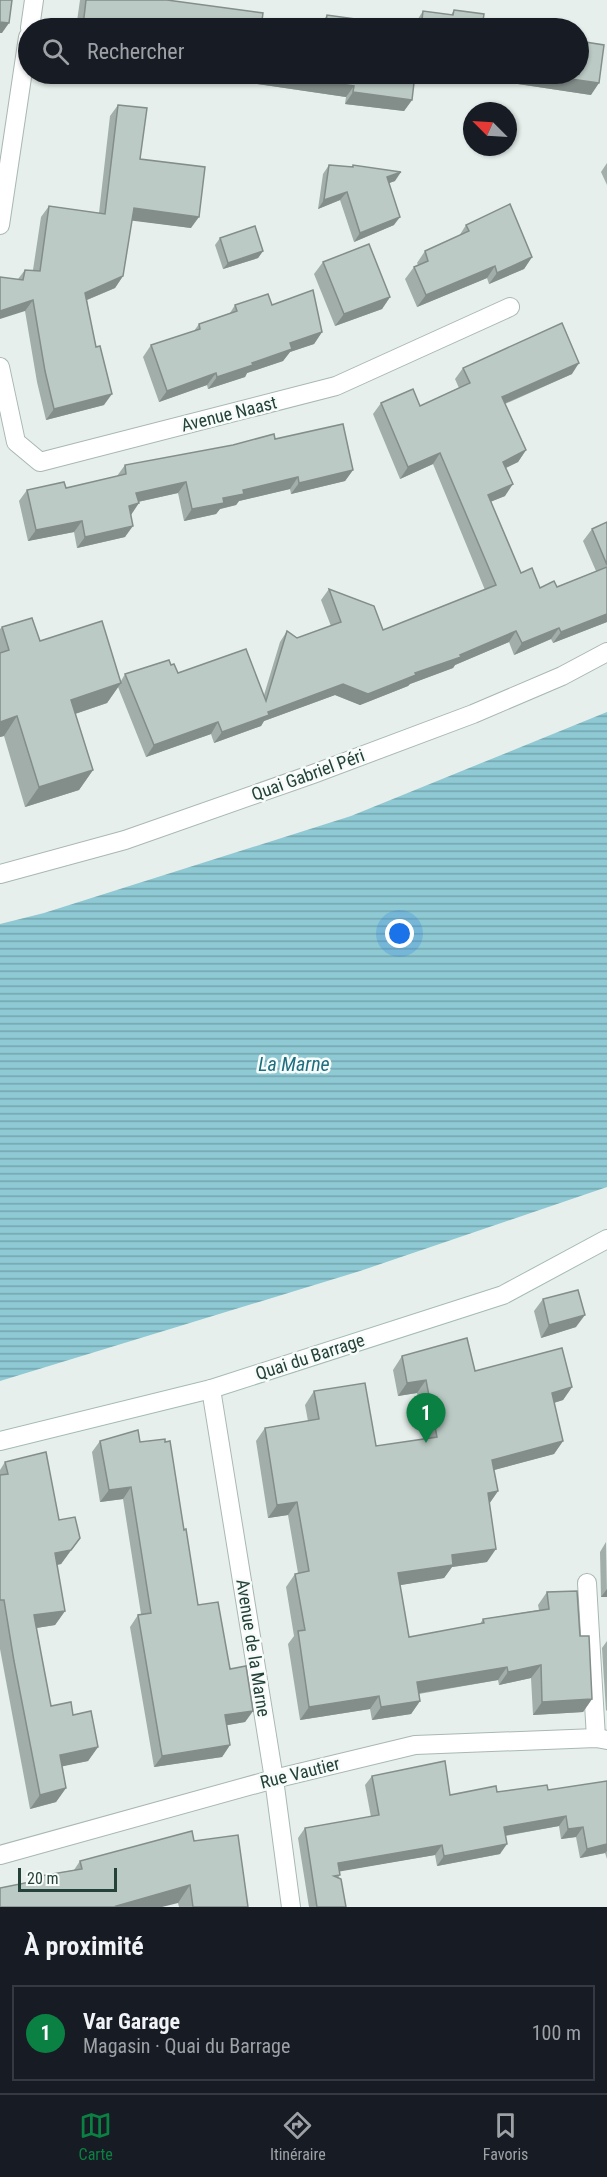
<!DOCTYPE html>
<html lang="fr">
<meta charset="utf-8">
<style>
:root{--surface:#171b24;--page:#20242c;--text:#f1f3f6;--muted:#9ea1a6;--line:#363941;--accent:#0b8043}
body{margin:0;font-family:"Roboto Condensed",sans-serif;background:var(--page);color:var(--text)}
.compass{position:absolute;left:463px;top:102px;width:54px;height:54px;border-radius:50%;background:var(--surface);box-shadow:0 2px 4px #0004;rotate:294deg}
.scale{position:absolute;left:18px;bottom:15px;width:99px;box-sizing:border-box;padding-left:6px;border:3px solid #24423a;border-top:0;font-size:16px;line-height:21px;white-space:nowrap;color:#24423a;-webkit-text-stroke:4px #f7fbf9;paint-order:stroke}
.you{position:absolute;left:400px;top:934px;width:21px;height:21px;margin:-15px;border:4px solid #fff;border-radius:50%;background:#1a73e8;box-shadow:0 0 0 9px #1a73e833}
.badge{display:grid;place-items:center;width:39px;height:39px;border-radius:50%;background:var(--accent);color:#fff;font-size:20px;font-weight:700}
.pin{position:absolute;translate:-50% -50px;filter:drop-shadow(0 2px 3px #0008)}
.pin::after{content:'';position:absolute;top:32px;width:21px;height:18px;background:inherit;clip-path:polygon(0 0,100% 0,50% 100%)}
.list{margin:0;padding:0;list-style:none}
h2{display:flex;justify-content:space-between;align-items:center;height:78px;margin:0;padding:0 24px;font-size:26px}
h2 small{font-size:20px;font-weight:400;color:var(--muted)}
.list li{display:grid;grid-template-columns:39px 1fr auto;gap:18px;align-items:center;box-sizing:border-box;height:96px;margin:0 12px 12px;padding:0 12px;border:2px solid var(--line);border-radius:0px}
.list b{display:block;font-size:22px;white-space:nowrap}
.list p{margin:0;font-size:20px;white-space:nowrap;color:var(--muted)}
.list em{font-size:20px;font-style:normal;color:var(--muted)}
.icon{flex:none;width:33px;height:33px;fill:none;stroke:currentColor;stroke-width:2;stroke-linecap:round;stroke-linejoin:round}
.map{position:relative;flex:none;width:607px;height:1907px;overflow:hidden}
.search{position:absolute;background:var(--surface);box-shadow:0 2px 4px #0004;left:18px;right:18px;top:18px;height:66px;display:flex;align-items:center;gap:15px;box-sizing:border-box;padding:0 21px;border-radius:33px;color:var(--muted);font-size:22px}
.sheet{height:186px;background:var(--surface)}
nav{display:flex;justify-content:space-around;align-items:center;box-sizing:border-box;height:84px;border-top:2px solid var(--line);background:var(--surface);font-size:16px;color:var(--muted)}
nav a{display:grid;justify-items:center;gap:3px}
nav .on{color:var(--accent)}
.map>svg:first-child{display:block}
.water{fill:url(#water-rules)}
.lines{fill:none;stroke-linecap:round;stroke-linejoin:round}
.lane-casing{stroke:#a8b8b2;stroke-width:20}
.street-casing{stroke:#a8b8b2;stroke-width:20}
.secondary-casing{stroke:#a4bbb3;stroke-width:20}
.lane{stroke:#fff;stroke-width:18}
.street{stroke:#fff;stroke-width:18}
.secondary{stroke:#fff;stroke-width:18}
.wall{fill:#a1aea9}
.shaded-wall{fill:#838d89}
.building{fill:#bbcac4;stroke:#838d89;stroke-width:1.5}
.labels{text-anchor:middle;stroke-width:5;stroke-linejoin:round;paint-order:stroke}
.street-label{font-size:18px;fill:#24423a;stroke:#f7fbf9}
.water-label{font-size:20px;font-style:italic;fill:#1c6f80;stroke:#f7fbf9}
</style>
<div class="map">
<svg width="607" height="1907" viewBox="0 0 607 1907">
<defs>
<pattern id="water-rules" width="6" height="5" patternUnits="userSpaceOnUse" patternTransform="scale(1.5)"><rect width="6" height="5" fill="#8ec9d4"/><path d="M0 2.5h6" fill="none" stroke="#74a5ad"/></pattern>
</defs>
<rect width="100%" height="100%" fill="#e6efeb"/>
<polygon class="water" points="607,712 607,1187 360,1271 0,1381 0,924 44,913 351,816"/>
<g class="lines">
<g class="lane-casing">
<g id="lane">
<polyline points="587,1583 596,1738"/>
<polyline points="274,1779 291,1907"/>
</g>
</g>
<g class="street-casing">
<g id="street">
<polyline points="30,28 34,0"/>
<polyline points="0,225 28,37"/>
<polyline points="0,367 16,442 40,462 336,386 510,307"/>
<polyline points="0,874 125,840 313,774 473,714 562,676 607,652"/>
<polyline points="211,1389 274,1779"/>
<polyline points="0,1855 274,1779 415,1745 596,1738 607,1740"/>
</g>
</g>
<g class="secondary-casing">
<polyline id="secondary" points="0,1441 211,1389 503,1295 607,1239"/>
</g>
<use href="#lane" class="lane"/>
<use href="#street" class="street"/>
<use href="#secondary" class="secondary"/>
</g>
<g class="wall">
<polygon points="80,0 167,0 261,28 268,28 76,28"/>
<polygon points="454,10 482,28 319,28 319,27 327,15 415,27 416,22 423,11 451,15"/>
<polygon points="245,74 415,74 412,100 404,111 345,104 346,97 243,82"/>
<polygon points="519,74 579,74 591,95 518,84"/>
<polygon points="118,105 140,159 191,228 132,220 123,276 115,288 87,300 104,405 46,420 37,382 25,311 18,279 25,270 33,270 41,217 49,206 99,213 110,116"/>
<polygon points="607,163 607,185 601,172"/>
<polygon points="329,165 352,167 353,165 395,181 389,183 394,225 354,242 340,200 318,209 323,174"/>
<polygon points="466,225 532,257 524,269 489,284 487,278 417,307 405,279 414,267 418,265 417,263 425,251 459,236"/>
<polygon points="220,238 263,251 258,258 223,269 215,245"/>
<polygon points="323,262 390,297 382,309 335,326 314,274"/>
<polygon points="235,305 272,305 322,332 314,344 290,352 283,361 247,373 245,377 208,389 207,385 159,402 143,357 151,345 194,331 199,324 230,313"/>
<polygon points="463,368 572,374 505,404 526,450 518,462 506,468 505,496 490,502 521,573 540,588 557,587 596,571 583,541 592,529 607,522 607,622 553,643 551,639 514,655 509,642 455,665 453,668 410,684 408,686 360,705 335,695 264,721 261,726 214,743 211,734 146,757 118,687 107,703 75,714 93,770 79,790 25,807 4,736 0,737 0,629 2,627 40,641 121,681 125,674 171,665 178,673 264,695 280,642 287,631 297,638 331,626 321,600 329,589 383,630 485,590 433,464 400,479 373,414 381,403 420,406 459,388 455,379"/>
<polygon points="275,439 353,470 345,481 291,494 290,489 239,501 236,505 220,509 216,514 184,521 178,493 138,502 131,514 125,537 77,548 74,532 28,541 19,501 27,490 66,488 117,476 125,465"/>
<polygon points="543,1299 576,1327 541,1338 534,1311"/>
<polygon points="402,1356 475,1371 572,1387 563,1400 554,1403 563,1441 554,1454 494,1470 498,1491 489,1504 487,1562 452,1567 444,1578 400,1585 409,1637 480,1624 483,1619 539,1610 538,1605 547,1592 580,1636 592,1699 583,1712 533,1715 531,1678 499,1685 498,1680 419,1694 420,1701 411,1714 372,1720 370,1709 300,1720 288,1644 294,1636 286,1587 295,1574 298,1573 288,1515 268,1518 256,1441 265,1428 308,1421 305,1405 314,1391 376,1446 425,1439 417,1393 398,1396 393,1370"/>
<polygon points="100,1441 140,1442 184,1530 198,1605 253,1711 245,1722 227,1725 230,1745 222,1757 154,1767 130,1627 138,1615 141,1614 123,1499 100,1502 92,1452"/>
<polygon points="5,1462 59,1520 80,1538 61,1564 57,1565 65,1611 55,1625 36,1628 51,1706 73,1715 98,1747 88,1761 62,1766 66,1788 56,1802 30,1809 0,1649 0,1470"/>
<polygon points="606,1542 607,1597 601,1597 600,1552"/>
<polygon points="607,1641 607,1710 606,1711 602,1648"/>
<polygon points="372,1776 450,1795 548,1790 607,1781 607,1859 605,1853 580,1858 576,1837 561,1839 559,1826 505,1836 500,1854 437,1866 435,1855 339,1871 340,1875 338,1878 346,1907 309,1907 298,1838 305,1828 371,1817 365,1785"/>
<polygon points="194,1841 248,1907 179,1907 178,1903 31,1882 34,1877 74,1870 80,1861"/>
</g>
<g class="shaded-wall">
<polygon points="0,22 9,23 2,33 0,33"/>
<polygon points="83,26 99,28 81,28"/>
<polygon points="249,74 270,74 354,86 346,97 243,82"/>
<polygon points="526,74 536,74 599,83 591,95 518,84"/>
<polygon points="353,92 412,100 404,111 345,104"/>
<polygon points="401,172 395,181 381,186 387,177"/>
<polygon points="347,192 340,200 318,209 324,200"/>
<polygon points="134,208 199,217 191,228 127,220"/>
<polygon points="400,217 394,225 354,242 360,233"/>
<polygon points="263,251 258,258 223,269 228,263"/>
<polygon points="532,257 524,269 489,284 497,273"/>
<polygon points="495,266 487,278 417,307 426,295"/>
<polygon points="123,276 115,288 77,304 85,293"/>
<polygon points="390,297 382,309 335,326 344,314"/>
<polygon points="33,300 25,311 0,319 0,311"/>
<polygon points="322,332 314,344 290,352 283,361 247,373 245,377 208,389 217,377 252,363 290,343"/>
<polygon points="579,363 572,374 494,408 502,397"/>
<polygon points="216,373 207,385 159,402 167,391"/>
<polygon points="112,394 104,405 46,420 54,409"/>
<polygon points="526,450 518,462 495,473 503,462"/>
<polygon points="440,453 433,464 400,479 408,467"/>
<polygon points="353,470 345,481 291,494 299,483"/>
<polygon points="298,477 290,489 239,501 236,505 220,509 216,514 184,521 192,509 243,490"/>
<polygon points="186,482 178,493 128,504 136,493"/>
<polygon points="513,484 505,496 480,506 488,495"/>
<polygon points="139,503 131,515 129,506"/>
<polygon points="82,521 74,532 28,541 36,530"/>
<polygon points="133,526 125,537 77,548 85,537"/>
<polygon points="607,614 607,622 553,643 561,632"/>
<polygon points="559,628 551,639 514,655 522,643"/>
<polygon points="516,631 509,642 455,665 453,668 410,684 408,686 360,705 335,695 264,721 261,726 214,743 222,732 268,712 343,684 415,673"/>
<polygon points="121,683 107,703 57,720 71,700"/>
<polygon points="17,716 4,736 0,737 0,722"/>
<polygon points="218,722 211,734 146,757 154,745"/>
<polygon points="93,770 79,790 25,807 39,787"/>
<polygon points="585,1315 576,1327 541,1338 549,1325"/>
<polygon points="426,1380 417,1393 398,1396 407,1383"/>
<polygon points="572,1387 563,1400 543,1406 552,1393"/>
<polygon points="563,1441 554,1454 483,1473 492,1460"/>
<polygon points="131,1487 123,1499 100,1502 109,1490"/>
<polygon points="498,1491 489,1504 488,1493"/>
<polygon points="297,1502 288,1515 268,1518 277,1505"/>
<polygon points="80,1538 61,1564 45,1567 55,1553"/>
<polygon points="496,1549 487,1562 452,1567 444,1578 389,1587 398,1573 452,1555"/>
<polygon points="607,1589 607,1597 601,1597"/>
<polygon points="65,1611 55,1625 24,1630 34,1615"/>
<polygon points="541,1665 531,1678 499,1685 508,1672"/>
<polygon points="507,1667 498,1680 408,1695 417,1682"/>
<polygon points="379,1696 370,1709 300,1720 309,1707"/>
<polygon points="592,1699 583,1712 533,1715 542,1702"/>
<polygon points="420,1701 411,1714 372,1720 381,1707"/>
<polygon points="253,1711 245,1722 217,1727 225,1715"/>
<polygon points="230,1745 222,1757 154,1767 162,1756"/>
<polygon points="98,1747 88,1761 50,1769 60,1755"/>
<polygon points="66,1788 56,1802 30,1809 40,1795"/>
<polygon points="566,1816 559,1826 497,1837 504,1827"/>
<polygon points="583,1827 576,1837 561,1839 568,1829"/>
<polygon points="507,1844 500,1854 437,1866 444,1856"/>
<polygon points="607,1844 607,1851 605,1853 580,1858 587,1849"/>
<polygon points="442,1845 435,1855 331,1873 338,1863"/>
<polygon points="190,1885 178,1903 162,1907 116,1907 116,1906"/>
</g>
<g class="building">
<polygon points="0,0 12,0 9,23 0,22"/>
<polygon points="86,0 167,0 263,13 261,28 268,28 99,28 83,26"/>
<polygon points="454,10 484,14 482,28 325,28 327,15 421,28 423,11 453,15"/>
<polygon points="579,41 604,45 599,83 536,74 579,74"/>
<polygon points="270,74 415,74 412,100 353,92 354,86"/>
<polygon points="118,105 147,108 140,159 205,167 199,217 134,208 123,276 85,293 96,347 100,346 112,394 54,409 45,371 33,300 0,311 0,277 23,280 25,270 40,271 49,206 105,214"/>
<polygon points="329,165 353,167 353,165 401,172 387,177 400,217 360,233 347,192 324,200"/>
<polygon points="510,204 532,257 497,273 495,266 426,295 414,267 428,261 425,251 469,231 466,225"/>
<polygon points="255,226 263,251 228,263 220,238"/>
<polygon points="369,244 390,297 344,314 323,262"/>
<polygon points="313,290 322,332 290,343 292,349 252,363 253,365 217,377 216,373 167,391 151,345 200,329 199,324 237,311 235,305 268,294 272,305"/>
<polygon points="562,323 579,363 502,397 526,450 503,462 513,484 488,495 521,573 532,568 540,588 554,581 557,587 607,567 607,614 561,632 559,628 522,643 516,631 460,655 461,657 415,673 416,675 368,694 343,684 268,712 269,715 222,732 218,722 154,745 125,674 169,660 171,665 174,664 178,673 246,649 266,701 287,631 297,638 341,622 329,589 374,606 383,630 496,585 440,453 408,467 381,403 413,389 420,406 470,383 463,368"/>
<polygon points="343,424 353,470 299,483 298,477 243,490 244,494 223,498 224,503 192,509 186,482 136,493 139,503 129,506 133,526 85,537 82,521 36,530 27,490 64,482 66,488 126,474 125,465 233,445 274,434 275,439"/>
<polygon points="607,522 607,565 592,529"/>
<polygon points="32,618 40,641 102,621 121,683 71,700 93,770 39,787 17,716 0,722 0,653 9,650 2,627"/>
<polygon points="578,1290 585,1315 549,1325 543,1299"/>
<polygon points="467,1338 475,1371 562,1348 572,1387 552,1393 563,1441 492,1460 498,1491 488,1493 496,1549 452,1555 453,1565 398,1573 409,1637 484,1623 483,1619 549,1609 547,1592 577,1591 580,1636 589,1636 592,1699 542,1702 541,1665 508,1672 507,1667 417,1682 420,1701 381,1707 379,1696 309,1707 298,1631 305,1630 295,1574 309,1571 297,1502 277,1505 265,1428 319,1419 314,1391 365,1383 376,1446 437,1437 426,1380 407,1383 402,1356"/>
<polygon points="138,1430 140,1442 165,1439 165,1442 170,1441 184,1530 186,1529 198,1605 218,1602 230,1669 246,1666 253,1711 225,1715 230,1745 162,1756 138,1615 151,1613 131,1487 109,1490 100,1441"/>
<polygon points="46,1452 59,1520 75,1517 80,1538 71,1550 55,1553 65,1611 34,1615 41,1653 51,1706 71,1702 73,1715 91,1711 98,1747 60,1755 66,1788 40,1795 14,1661 4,1600 0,1600 0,1475 8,1474 5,1462"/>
<polygon points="445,1761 450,1795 496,1786 497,1792 547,1785 548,1790 607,1781 607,1844 587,1849 583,1827 568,1829 566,1816 504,1827 507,1844 444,1856 442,1845 338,1863 340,1875 334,1876 341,1879 346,1907 317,1907 305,1828 379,1815 372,1776"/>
<polygon points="192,1831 194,1841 238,1835 248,1907 193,1907 190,1885 116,1906 117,1907 0,1907 0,1888 35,1881 34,1877 82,1869 80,1861"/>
</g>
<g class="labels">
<g class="street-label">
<text transform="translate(229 414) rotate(-14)" y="6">Avenue Naast</text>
<text transform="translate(308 775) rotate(-20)" y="6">Quai Gabriel Péri</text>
<text transform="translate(310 1357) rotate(-18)" y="6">Quai du Barrage</text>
<text transform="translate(253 1648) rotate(81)" y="6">Avenue de la Marne</text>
<text transform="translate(300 1773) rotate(-14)" y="6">Rue Vautier</text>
</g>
<g class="water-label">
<text x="294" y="1071">La Marne</text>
</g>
</g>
</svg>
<svg class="compass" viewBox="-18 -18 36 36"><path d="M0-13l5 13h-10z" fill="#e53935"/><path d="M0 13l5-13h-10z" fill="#9ea1a6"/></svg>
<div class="scale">20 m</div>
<div class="you"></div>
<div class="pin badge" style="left:426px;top:1443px">1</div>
<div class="search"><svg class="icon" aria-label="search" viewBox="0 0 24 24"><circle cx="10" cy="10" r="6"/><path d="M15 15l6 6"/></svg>Rechercher</div>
</div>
<section class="sheet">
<h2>À proximité<small></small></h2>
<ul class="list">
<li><span class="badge">1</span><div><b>Var Garage</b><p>Magasin · Quai du Barrage</p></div><em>100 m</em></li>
</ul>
</section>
<nav>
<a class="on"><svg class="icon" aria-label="map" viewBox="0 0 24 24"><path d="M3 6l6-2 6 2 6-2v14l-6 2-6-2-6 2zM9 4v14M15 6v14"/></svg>Carte</a>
<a><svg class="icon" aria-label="directions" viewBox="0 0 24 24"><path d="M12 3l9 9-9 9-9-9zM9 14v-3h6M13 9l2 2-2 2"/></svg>Itinéraire</a>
<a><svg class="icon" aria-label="saved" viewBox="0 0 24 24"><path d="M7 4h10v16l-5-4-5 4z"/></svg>Favoris</a>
</nav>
